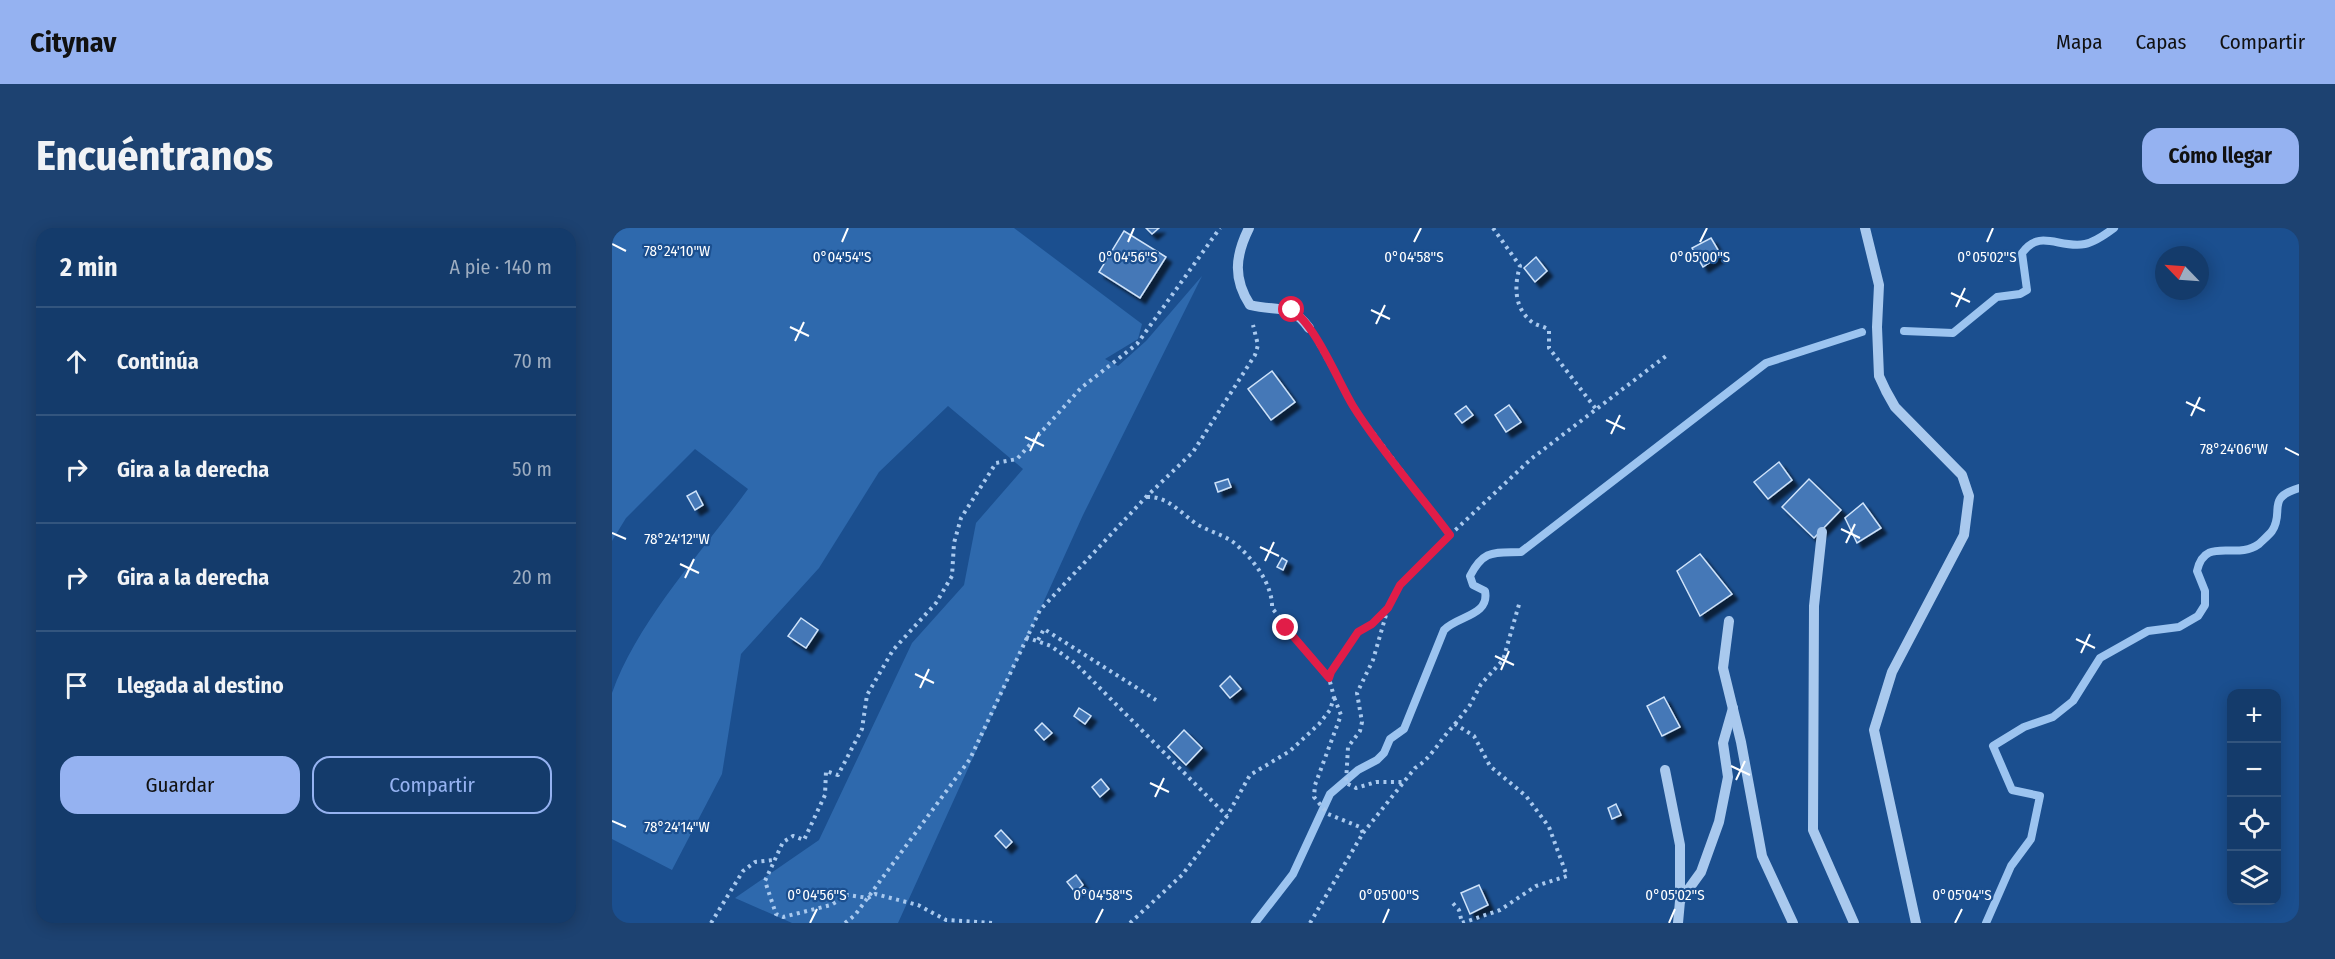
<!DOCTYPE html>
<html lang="es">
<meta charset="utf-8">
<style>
:root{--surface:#143b6b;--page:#1d4271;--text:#f1f3f6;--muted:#9dadc1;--line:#33557e;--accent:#95b2f1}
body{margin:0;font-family:"Fira Sans Condensed",sans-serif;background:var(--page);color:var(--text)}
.controls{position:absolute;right:18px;bottom:18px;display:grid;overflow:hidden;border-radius:12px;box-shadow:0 3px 15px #0003}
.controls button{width:54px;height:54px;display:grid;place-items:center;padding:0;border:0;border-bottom:2px solid var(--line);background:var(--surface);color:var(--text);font:30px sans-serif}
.compass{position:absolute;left:1543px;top:18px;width:54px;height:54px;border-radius:50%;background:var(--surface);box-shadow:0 3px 15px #0003;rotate:295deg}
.stop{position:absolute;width:18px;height:18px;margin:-14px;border:4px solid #e11d48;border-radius:50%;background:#fff}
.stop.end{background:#e11d48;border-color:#fff;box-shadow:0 2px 6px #0008}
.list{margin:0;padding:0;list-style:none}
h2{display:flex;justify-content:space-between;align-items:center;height:78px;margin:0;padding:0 24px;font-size:26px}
h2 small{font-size:20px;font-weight:400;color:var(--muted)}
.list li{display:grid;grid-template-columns:39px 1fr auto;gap:18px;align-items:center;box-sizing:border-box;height:108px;padding:0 24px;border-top:2px solid var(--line)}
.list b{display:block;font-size:22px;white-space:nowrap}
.list em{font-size:20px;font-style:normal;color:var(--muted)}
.actions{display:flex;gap:12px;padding:18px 24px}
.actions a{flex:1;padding:14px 0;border:2px solid var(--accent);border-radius:18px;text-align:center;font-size:21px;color:var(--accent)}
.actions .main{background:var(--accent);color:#111}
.icon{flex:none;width:33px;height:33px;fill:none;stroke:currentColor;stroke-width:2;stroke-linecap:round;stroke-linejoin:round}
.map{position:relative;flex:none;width:1687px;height:695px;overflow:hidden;border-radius:18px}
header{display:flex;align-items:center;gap:36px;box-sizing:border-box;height:84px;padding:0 30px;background:var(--accent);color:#111}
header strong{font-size:28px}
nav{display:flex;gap:33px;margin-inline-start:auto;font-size:21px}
.intro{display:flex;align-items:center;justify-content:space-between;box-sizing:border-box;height:144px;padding:0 36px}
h1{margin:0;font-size:42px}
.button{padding:15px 27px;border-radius:18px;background:var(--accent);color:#111;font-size:21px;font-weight:700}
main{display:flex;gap:36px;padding:0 36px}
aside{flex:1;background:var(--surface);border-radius:18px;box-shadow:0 3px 15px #0003}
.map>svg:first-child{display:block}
.green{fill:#2e69ad}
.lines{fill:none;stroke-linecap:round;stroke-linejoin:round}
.stream{stroke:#9cc4f0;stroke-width:8}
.building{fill:#4478b7;stroke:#cfe3fa;stroke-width:1.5;filter:url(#shadow)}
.path{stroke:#a9c9ee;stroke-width:4;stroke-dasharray:3 4.5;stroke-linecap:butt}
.minor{stroke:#a9c9ee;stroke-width:10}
.route{stroke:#e11d48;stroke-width:8}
.ticks{fill:none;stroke:#fff;stroke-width:2}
.ticks-label{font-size:15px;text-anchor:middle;fill:#fff;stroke:#1b4f8f;stroke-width:4.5;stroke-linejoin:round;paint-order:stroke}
</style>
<header>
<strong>Citynav</strong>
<nav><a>Mapa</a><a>Capas</a><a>Compartir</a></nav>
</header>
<div class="intro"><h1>Encuéntranos</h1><a class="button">Cómo llegar</a></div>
<main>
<aside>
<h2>2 min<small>A pie · 140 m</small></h2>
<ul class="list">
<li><svg class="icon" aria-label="ahead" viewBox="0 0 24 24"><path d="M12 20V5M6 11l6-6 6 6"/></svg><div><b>Continúa</b></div><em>70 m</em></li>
<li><svg class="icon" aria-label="right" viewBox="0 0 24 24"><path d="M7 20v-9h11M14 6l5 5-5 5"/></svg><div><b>Gira a la derecha</b></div><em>50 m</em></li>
<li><svg class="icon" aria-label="right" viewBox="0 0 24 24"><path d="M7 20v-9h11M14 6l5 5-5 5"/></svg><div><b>Gira a la derecha</b></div><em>20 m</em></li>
<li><svg class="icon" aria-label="arrive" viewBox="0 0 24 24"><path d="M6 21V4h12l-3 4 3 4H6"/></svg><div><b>Llegada al destino</b></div></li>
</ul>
<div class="actions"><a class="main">Guardar</a><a>Compartir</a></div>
</aside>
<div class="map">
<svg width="1687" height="695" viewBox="0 0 1687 695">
<defs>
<filter id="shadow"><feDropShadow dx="5.5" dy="5.5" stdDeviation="1.5" flood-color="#0009"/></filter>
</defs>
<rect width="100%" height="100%" fill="#1b4f8f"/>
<path class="green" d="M0,0H402L530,96L526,111L493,131L506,138L534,113L590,48L471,287L286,695H180L123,670L207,612L300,415L352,357L364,295L411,241L336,178L267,244L207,340L129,426L110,546L60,642L0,611V465C26,392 91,323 136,261L83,221L14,290L0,313Z"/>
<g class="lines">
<g class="stream">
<path d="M1292,103L1341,105L1385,69L1408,66L1415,62L1410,25C1428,0 1447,21 1473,16C1483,14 1494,6 1502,0"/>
<path d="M643,695L681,646L718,566L746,542L765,532L772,525L778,511L792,501L832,402C845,388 878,388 873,363L861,357L858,348C872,321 882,325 909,324L1154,135L1250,104"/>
<path d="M1374,695L1399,638L1419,611L1428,568L1400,562L1381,518L1412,499L1441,489L1461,473L1488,430L1536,403L1567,399L1586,388L1593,377V363L1585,343C1593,307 1624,333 1647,316C1651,312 1657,307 1660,303C1673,284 1653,270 1687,260"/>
</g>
</g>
<g class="building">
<polygon points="534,0 547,0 540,6"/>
<polygon points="512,3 554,29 528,70 487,44"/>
<polygon points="1099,10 1109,27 1091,39 1080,20"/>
<polygon points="924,29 935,43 923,54 912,40"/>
<polygon points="660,143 683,174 659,192 636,161"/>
<polygon points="897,177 909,194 894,204 883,187"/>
<polygon points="854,178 861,187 850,195 843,186"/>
<polygon points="1167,234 1180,252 1156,271 1142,254"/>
<polygon points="616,251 619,259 606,264 603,255"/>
<polygon points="1197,251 1229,282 1202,310 1170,279"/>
<polygon points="84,263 91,277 83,282 75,268"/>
<polygon points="1251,275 1269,300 1245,315 1233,290"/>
<polygon points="1088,326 1120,366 1088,388 1065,343"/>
<polygon points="670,330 675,333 671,342 665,339"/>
<polygon points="189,390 206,402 194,420 176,408"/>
<polygon points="618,448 629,461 618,470 608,458"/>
<polygon points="1052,469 1068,499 1050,508 1035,478"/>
<polygon points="467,480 479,488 473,496 462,488"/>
<polygon points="430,495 440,505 432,512 423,502"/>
<polygon points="572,502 590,520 574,537 556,519"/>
<polygon points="489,551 497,561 488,569 480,559"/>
<polygon points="1004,576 1009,587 1000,591 996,580"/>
<polygon points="389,602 400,614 394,620 383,608"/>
<polygon points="464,647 471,657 463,664 455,654"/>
<polygon points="867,657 876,677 858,686 849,665"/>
</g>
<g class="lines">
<g class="path">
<path d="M881,0L908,38C902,58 902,80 920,94C925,98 932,98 937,102V120L984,181"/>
<polyline points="706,116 741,178 838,307 919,231 1054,128"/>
<path d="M535,269C555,268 568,284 583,295C595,303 610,306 621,314C640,329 661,356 660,380L717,450"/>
<polyline points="776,380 761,432 745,465 750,494 748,503 736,519 734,555 744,560 764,554 791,554"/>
<polyline points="414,409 439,418 464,436 615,588"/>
<polyline points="426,412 432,401 544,472"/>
<polyline points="843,496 858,477 869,456 891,432 908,373"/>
<path d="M751,605L803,540C819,531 829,510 843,496L862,508L878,538L914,568L937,599L955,648L924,658L888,682L850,695L847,682L838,672"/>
<polyline points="99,695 131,643 143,634 161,632"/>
<polyline points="233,695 243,687 358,531 428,382 534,269 581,224 643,127 646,117 641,97"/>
<polyline points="380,695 334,692 306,677 263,666 256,670 236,667 219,677 171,689 164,686 153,653 171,614 181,608 192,612 213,567 214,543 226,547 250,501 255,467 281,422 324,375 340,348 342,315 349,290 384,235 405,231 469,160 525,116 608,0"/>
<polyline points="518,695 570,647 615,588 638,547 678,523 707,496 718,482 722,469 717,450 719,444 746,404 760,396 776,380 788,357 838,307"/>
<polyline points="698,695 751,605 748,599 716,586 702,569 703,557 729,487 722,469"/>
</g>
<g class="minor">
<path d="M637,0C623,28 621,51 638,77C666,84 678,74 697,100"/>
<polyline points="1253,0 1267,57 1265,99 1267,148 1274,163 1283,179 1350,247 1357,268 1352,307 1280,444 1262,502 1304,695"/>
<polyline points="1210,304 1202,378 1201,602 1242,695"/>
<polyline points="1117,393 1111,440 1129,514 1150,628 1181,695"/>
<polyline points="1053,542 1068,617 1068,673"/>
<polyline points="1066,695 1068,673 1089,644 1107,594 1116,549 1111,515 1121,480"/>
</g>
</g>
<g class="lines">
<path class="route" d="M674,400L717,450L719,444L746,404L760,396L776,380L788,357L838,307C806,264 769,223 741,178C726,153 703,96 680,82"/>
</g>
<path class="ticks" d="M230,14L236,0M516,14L522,0M802,14L809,0M1088,14L1095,0M1375,14L1381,0M0,16L14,23M1339,65L1358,74M1344,79L1353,60M759,82L778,91M764,96L773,77M178,99L197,108M183,113L192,94M1574,174L1593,183M1579,188L1588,169M994,192L1013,201M999,206L1008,187M413,209L432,218M1673,220L1687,227M418,223L427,204M1229,301L1248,310M0,305L14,311M1234,315L1243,296M648,319L667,328M653,333L662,314M68,336L87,345M73,350L82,331M1464,411L1483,420M1469,425L1478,406M883,428L902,437M889,442L897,423M303,446L322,455M308,460L317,441M1119,538L1138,547M1124,552L1133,533M538,555L557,564M543,569L552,550M0,593L14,599M198,695L205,681M484,695L491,681M771,695L777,681M1057,695L1063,681M1343,695L1350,681"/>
<g class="ticks-label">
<text x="65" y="28">78°24'10"W</text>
<text x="230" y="34">0°04'54"S</text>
<text x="516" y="34">0°04'56"S</text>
<text x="802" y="34">0°04'58"S</text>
<text x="1088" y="34">0°05'00"S</text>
<text x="1375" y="34">0°05'02"S</text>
<text x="1622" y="226">78°24'06"W</text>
<text x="65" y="316">78°24'12"W</text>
<text x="65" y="604">78°24'14"W</text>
<text x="205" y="672">0°04'56"S</text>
<text x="491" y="672">0°04'58"S</text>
<text x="777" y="672">0°05'00"S</text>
<text x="1063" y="672">0°05'02"S</text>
<text x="1350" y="672">0°05'04"S</text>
</g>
</svg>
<div class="controls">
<button>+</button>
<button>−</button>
<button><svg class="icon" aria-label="locate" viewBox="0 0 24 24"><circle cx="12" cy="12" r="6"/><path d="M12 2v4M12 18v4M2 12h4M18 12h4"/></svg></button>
<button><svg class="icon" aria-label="layers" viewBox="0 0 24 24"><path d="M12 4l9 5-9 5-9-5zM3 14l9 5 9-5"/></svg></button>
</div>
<svg class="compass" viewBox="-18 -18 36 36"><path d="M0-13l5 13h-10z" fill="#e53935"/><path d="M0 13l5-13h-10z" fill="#9dadc1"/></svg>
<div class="stop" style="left:680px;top:82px"></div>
<div class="stop end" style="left:674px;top:400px"></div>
</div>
</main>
